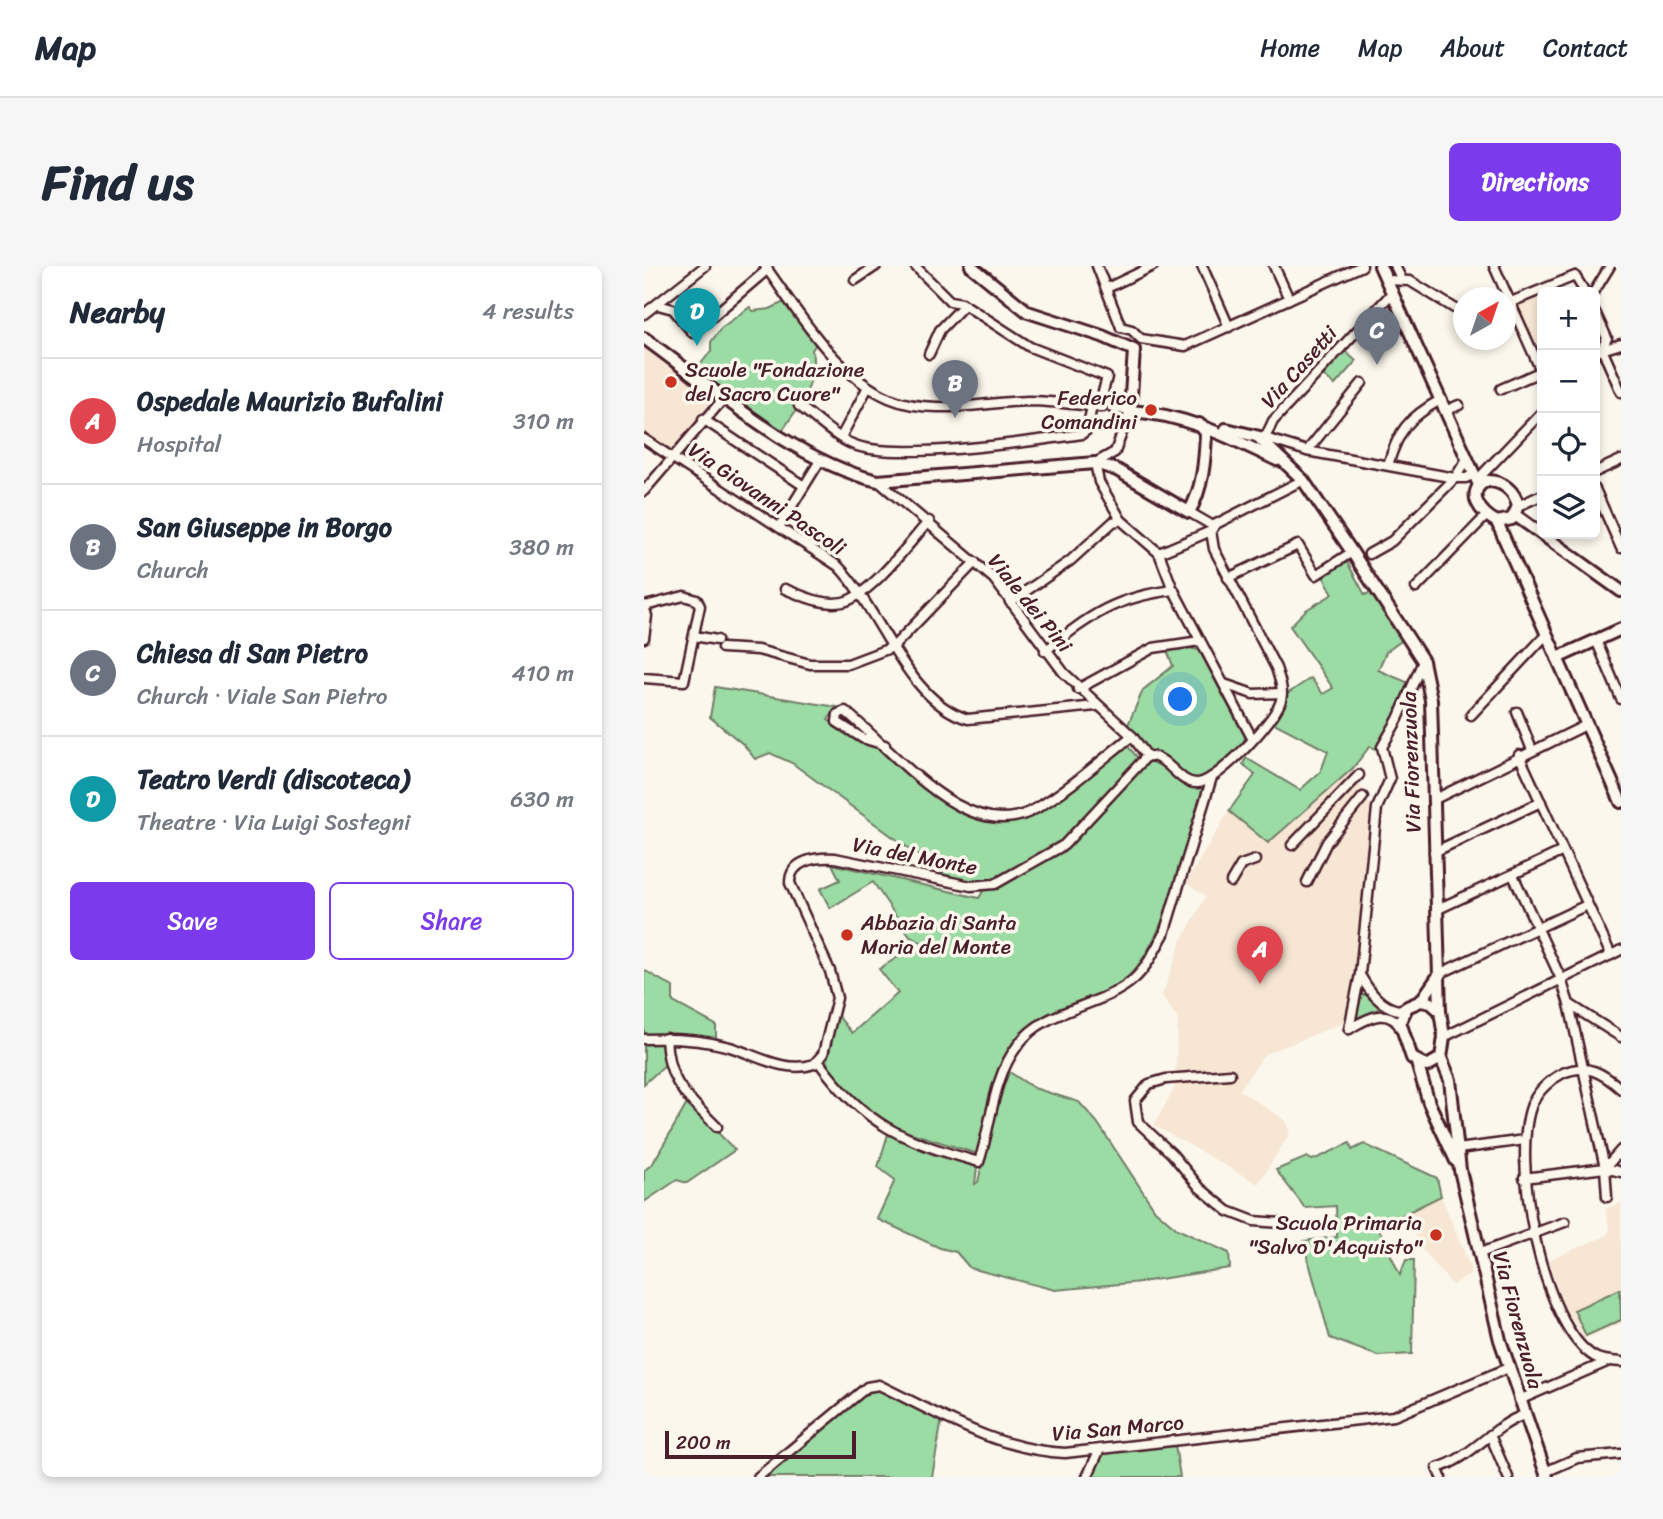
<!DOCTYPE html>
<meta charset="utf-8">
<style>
:root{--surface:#fff;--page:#f6f6f7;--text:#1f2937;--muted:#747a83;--line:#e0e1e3;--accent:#7c3aed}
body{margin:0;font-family:Sriracha,sans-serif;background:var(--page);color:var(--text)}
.controls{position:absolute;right:21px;top:21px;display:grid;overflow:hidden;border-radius:10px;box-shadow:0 4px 10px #0003}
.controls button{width:63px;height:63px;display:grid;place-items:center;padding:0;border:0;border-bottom:2px solid var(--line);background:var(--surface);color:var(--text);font:35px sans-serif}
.compass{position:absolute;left:809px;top:21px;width:63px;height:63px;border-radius:50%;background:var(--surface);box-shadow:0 4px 10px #0003;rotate:40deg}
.scale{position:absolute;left:21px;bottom:18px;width:191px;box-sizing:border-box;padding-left:7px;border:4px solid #4a1f2b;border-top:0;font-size:19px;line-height:24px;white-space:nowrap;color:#4a1f2b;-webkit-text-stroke:5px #fbf7ec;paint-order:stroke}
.you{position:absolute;left:537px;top:434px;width:24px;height:24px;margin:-18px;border:5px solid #fff;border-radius:50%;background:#1a73e8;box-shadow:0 0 0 10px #1a73e833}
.badge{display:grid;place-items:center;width:46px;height:46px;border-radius:50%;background:var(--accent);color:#fff;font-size:23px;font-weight:700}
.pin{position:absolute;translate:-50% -58px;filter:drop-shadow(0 2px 4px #0008)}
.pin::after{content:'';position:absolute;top:37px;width:24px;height:21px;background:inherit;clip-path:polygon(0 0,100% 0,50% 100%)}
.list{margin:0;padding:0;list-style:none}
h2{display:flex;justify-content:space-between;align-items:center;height:91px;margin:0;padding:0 28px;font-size:30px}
h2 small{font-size:23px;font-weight:400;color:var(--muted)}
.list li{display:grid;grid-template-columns:46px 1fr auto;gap:21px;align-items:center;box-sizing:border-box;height:126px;padding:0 28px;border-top:2px solid var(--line)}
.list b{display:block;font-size:26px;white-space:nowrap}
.list p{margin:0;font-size:23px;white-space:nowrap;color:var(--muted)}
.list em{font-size:23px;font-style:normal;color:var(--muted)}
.actions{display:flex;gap:14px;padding:21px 28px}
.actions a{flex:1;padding:16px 0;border:2px solid var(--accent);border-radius:10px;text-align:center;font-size:24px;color:var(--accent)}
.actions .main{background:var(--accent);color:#fff}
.icon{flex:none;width:38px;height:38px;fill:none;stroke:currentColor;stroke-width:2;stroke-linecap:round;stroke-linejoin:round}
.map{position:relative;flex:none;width:977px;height:1211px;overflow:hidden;border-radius:10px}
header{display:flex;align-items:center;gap:42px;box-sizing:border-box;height:98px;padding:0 35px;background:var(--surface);border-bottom:2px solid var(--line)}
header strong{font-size:33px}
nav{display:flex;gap:38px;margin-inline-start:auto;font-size:24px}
.intro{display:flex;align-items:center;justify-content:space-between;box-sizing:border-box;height:168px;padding:0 42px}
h1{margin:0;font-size:49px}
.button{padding:18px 32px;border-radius:10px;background:var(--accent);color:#fff;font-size:24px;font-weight:700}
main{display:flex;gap:42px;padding:0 42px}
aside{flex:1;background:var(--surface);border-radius:10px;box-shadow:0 4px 10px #0003}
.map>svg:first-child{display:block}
.built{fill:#f6e6d3}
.green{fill:#9bdba4;stroke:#727d68;stroke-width:2}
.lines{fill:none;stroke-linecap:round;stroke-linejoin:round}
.street-casing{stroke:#4a1f2b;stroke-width:13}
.secondary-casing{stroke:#4a1f2b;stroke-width:16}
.street{stroke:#fbf7ec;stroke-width:8}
.secondary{stroke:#fbf7ec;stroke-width:10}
.poi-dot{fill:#c8321e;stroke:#fbf7ec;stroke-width:2.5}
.labels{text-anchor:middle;stroke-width:7;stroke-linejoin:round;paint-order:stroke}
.street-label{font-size:21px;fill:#4a1f2b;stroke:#fbf7ec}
.poi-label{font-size:21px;fill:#4a1f2b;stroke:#fbf7ec;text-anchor:start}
</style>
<header>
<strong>Map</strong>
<nav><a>Home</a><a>Map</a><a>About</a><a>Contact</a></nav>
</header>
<div class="intro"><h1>Find us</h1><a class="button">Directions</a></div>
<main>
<aside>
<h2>Nearby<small>4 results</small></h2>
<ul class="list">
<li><span class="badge" style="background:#e0444e">A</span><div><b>Ospedale Maurizio Bufalini</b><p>Hospital</p></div><em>310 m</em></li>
<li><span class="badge" style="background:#6b7280">B</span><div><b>San Giuseppe in Borgo</b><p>Church</p></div><em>380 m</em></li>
<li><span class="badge" style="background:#6b7280">C</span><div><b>Chiesa di San Pietro</b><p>Church · Viale San Pietro</p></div><em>410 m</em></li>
<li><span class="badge" style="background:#0f9aa8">D</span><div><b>Teatro Verdi (discoteca)</b><p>Theatre · Via Luigi Sostegni</p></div><em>630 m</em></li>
</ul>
<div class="actions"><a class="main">Save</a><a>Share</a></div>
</aside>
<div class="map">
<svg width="977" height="1211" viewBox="0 0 977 1211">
<rect width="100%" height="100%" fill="#fbf7ec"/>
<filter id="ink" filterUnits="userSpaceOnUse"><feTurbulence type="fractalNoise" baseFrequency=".0143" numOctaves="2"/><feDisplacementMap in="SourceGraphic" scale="14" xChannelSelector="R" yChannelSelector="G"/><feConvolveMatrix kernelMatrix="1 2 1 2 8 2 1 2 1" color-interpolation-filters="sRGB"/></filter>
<g filter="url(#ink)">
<g class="built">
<polygon points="898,29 898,93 872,36"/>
<polygon points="0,75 75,131 29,185 0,167"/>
<polygon points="709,502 730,549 713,706 699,757 621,788 595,824 642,855 646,867 614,918 510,859 531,821 534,753 518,730 538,674 562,630 542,617 585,545 624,577"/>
<polygon points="797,930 826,1001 826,1008 808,1019 775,979 764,947"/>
<polygon points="977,937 977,1057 940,1073 918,1036 904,994 964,969 966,964 961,943"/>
</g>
<g class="green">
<path d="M140,36L172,78L168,84C174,117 155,140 138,165L52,104L67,85V76L77,62L106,41L109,45L126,43Z"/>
<polygon points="700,84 712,95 691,119 679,109"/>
<polygon points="703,296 721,329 727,326 760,373 742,386 734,404 765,417 746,460 731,483 726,480 709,502 624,577 585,545 611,509 599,498 602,492 656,524 677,505 684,485 628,456 642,438 643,428 667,412 679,428 689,422 646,360 662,344 689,328 679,310"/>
<path d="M539,381L555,384L601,471L597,482L562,510L564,517C548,566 520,684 480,714C447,740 403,743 373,775L334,888L245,860L205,827L184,800L182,792L194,750L208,767L254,727L235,703L265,684L279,689L283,679L266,671L229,616L186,642L176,623L196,614L188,598L335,632L339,625L336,617L301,609L148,497L126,487L111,493L100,479L66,451L71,421L193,441L184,454C202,466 221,474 240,485C267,501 287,530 315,546C374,581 437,511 482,478L499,498L509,495L483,461L499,424L529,400L523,384Z"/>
<polygon points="0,704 29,721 29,736 72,759 72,774 0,770"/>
<polygon points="717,729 723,729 736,742 712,754"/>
<polygon points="17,776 22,798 0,818 0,778"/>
<polygon points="364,805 390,822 435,836 453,856 511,944 533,963 585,987 586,1002 497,1016 411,1024 326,1002 312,986 296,982 233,953 251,914 234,901 244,868 288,888 333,900 331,918 334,916 354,829"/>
<polygon points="44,836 91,884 43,917 33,914 0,936 0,905 9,897"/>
<path d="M706,877L708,884L720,878L793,912L797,930L734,961L756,1009L762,994H770L768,1088L734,1090L686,1072L659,975L693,971L692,940L661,942L632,904L663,891L668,894C681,890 693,882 706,877Z"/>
<polygon points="976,1023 977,1054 942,1070 930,1044"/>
<polygon points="235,1123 298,1153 288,1211 121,1211 224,1125"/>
<polygon points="531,1179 536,1211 448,1211 459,1188"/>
</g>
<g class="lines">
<g class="street-casing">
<g id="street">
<path d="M121,0C155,47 190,108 245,132C287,150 340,136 384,135C409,135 434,139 459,141"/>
<polyline points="271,0 306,35 318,37 386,81 463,111 455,141"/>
<polyline points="453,0 477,61"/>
<polyline points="558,0 585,61"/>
<polyline points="630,0 645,33"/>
<polyline points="751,0 758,14"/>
<polyline points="850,0 898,107"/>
<polyline points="211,14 232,0"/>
<polyline points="743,14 766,15 820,48"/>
<polyline points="463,22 509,0"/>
<polyline points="749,26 629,155 621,172 663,185 811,212 822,212 830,208"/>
<polyline points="950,26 966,0"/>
<polyline points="867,36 931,10 941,26"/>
<polyline points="14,39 29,43 49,67 124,3"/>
<polyline points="951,46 963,72 958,83 977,126"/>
<polyline points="0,48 61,0"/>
<polyline points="862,53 873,52"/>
<polyline points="477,61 488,64 497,73 541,80 718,0"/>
<polyline points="951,86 977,78"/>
<polyline points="285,88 296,64 320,39"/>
<polyline points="857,123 898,105"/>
<path d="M155,140C172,152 189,170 208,178C248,196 391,175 438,168L443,164L448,140"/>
<polyline points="468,142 486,145 471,186 451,197 455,216 477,254"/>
<polyline points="801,145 815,139"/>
<polyline points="59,153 160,220"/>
<polyline points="197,171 224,121"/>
<path d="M0,173L194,300C236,343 263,436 324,453L452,440"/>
<polyline points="663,185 718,117"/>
<path d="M744,199C754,165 764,152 796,134"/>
<polyline points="951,206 977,194"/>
<polyline points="833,214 898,146"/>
<polyline points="234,215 350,313 420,407 488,470 503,490"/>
<polyline points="951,223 977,282"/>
<polyline points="0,225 81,131"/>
<polyline points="874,240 898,229"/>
<polyline points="545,246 569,260"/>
<polyline points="135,261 177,193"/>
<polyline points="515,287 567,265"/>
<polyline points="725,288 748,275 811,212 823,193"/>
<polyline points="584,312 654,279 672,309 708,286"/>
<polyline points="772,322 842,250"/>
<path d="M141,323C159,330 179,340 199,336C226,330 266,276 285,255"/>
<polyline points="366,336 426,295 469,256 477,254 515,287 528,321 608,472"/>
<polyline points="0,339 3,350 0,372"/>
<polyline points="50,370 73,374"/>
<polyline points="952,374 977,433"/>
<polyline points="78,382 114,384 166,398 204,398 249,381 331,296"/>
<path d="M401,385C447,349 471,331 530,324"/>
<polyline points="0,412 40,415 56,340 53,334 40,330 1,340"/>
<polyline points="580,418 609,428 638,427"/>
<polyline points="434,423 509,382 556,375"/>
<polyline points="873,446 888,484"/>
<polyline points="827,449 901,370"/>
<path d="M241,479L218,472L193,456L194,448L201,445C250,484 325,584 393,542C427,522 457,494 488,470"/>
<polyline points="875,489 967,689"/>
<polyline points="789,534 942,459"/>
<polyline points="648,579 715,509"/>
<polyline points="790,586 897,536"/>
<polyline points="869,609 917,713 925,738 961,902 963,931"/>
<polyline points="587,616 597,599 611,594"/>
<polyline points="663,616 683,576 719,531"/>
<polyline points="794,643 919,585"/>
<polyline points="797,707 943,639"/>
<path d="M716,709C725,725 736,740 754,744L763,741"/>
<polyline points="925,738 977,771"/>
<polyline points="705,763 716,708 733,542 746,513 738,481 754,453 779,395"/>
<path d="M705,763C722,753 745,739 757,763"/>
<polyline points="800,771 977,684"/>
<path d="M22,772C24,818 43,830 73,861"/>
<path d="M0,773C30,772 57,773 86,781C112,789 142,808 170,798L179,788L193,732L186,705L146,617C146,594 172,591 191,592L327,620L351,618L420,579L503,490C524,488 534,519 554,517C574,515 633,453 637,434C640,423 635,412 632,402L570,283L567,265L572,258L659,214"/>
<path d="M174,795C221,860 260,875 335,896C348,857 348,813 374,779C401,741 456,743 490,713C503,701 511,684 520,668L568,511"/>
<polyline points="586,808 522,813 505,818 491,835 494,856 528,888 556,922 584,945 610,955 637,957"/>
<path d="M977,823C959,807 943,797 919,807C907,813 895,824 889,836C865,889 898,1062 951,1091C958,1095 969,1095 977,1096"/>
<polyline points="814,883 881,874"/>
<polyline points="961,902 977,884"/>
<polyline points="880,912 961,902 977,906"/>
<polyline points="836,987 921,956"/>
<polyline points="875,1134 965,1095"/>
<polyline points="846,1169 864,1211"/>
<polyline points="901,1206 933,1192 977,1188"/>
<path d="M114,1211L223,1121L235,1119C295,1148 353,1184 421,1187L750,1150L864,1102"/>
<polyline points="443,1211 455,1185"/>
<path d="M797,1211L793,1202C827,1193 848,1160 880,1149"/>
</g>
</g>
<g class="secondary-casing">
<g id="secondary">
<path d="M327,0L384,46L458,70L490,84L486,145C540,148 585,171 633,194"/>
<polyline points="736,0 835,219"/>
<path d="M0,72C69,122 150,195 234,215L451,197L473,204L545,246C559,223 561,193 562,167L555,158"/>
<polyline points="582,163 620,172"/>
<polyline points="614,171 659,214 708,286 779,395 787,434 796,745"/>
<path d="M842,215C858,214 871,225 874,240L868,253L853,256C837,248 820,226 842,215Z"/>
<polyline points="871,249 977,325"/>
<polyline points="853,256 977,536"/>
<polyline points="913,392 977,363"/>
<polygon points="777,735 787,737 796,745 800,771 797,792 783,800 768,792 756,756 763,741"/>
<polyline points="777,735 795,709"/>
<polyline points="797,792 806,814 816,904 856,1074 903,1211"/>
<polyline points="773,797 785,837 812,895"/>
</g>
</g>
<use href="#street" class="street"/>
<use href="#secondary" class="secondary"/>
</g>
</g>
<g class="poi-dot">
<circle cx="27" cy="116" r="7"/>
<circle cx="507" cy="144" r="7"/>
<circle cx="203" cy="669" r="7"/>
<circle cx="792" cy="969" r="7"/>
</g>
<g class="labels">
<g class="street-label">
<text transform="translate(655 101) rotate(-48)" y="7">Via Casetti</text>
<text transform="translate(123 233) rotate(34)" y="7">Via Giovanni Pascoli</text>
<text transform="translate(386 337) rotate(51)" y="7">Viale dei Pini</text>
<text transform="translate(767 496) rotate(-92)" y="7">Via Fiorenzuola</text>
<text transform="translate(271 590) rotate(11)" y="7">Via del Monte</text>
<text transform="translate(874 1054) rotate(75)" y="7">Via Fiorenzuola</text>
<text transform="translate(474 1162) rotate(-5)" y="7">Via San Marco</text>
</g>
<g class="poi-label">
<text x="41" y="111">Scuole "Fondazione<tspan x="41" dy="24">del Sacro Cuore"</tspan></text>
<text x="493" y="139" text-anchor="end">Federico<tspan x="493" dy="24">Comandini</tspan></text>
<text x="217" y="664">Abbazia di Santa<tspan x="217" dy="24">Maria del Monte</tspan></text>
<text x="778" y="964" text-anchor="end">Scuola Primaria<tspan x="778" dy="24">"Salvo D'Acquisto"</tspan></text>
</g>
</g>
</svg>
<div class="controls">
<button>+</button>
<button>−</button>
<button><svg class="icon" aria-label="locate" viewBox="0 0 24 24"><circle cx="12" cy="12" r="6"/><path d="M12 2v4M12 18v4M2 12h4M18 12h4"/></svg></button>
<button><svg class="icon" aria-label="layers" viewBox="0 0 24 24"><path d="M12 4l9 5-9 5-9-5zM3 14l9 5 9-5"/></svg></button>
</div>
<svg class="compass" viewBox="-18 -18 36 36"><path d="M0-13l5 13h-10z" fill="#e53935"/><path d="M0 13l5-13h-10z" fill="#747a83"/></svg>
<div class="scale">200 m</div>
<div class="you"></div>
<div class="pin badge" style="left:616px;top:718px;background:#e0444e">A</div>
<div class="pin badge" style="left:311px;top:152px;background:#6b7280">B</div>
<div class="pin badge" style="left:733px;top:99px;background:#6b7280">C</div>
<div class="pin badge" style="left:53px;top:80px;background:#0f9aa8">D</div>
</div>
</main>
